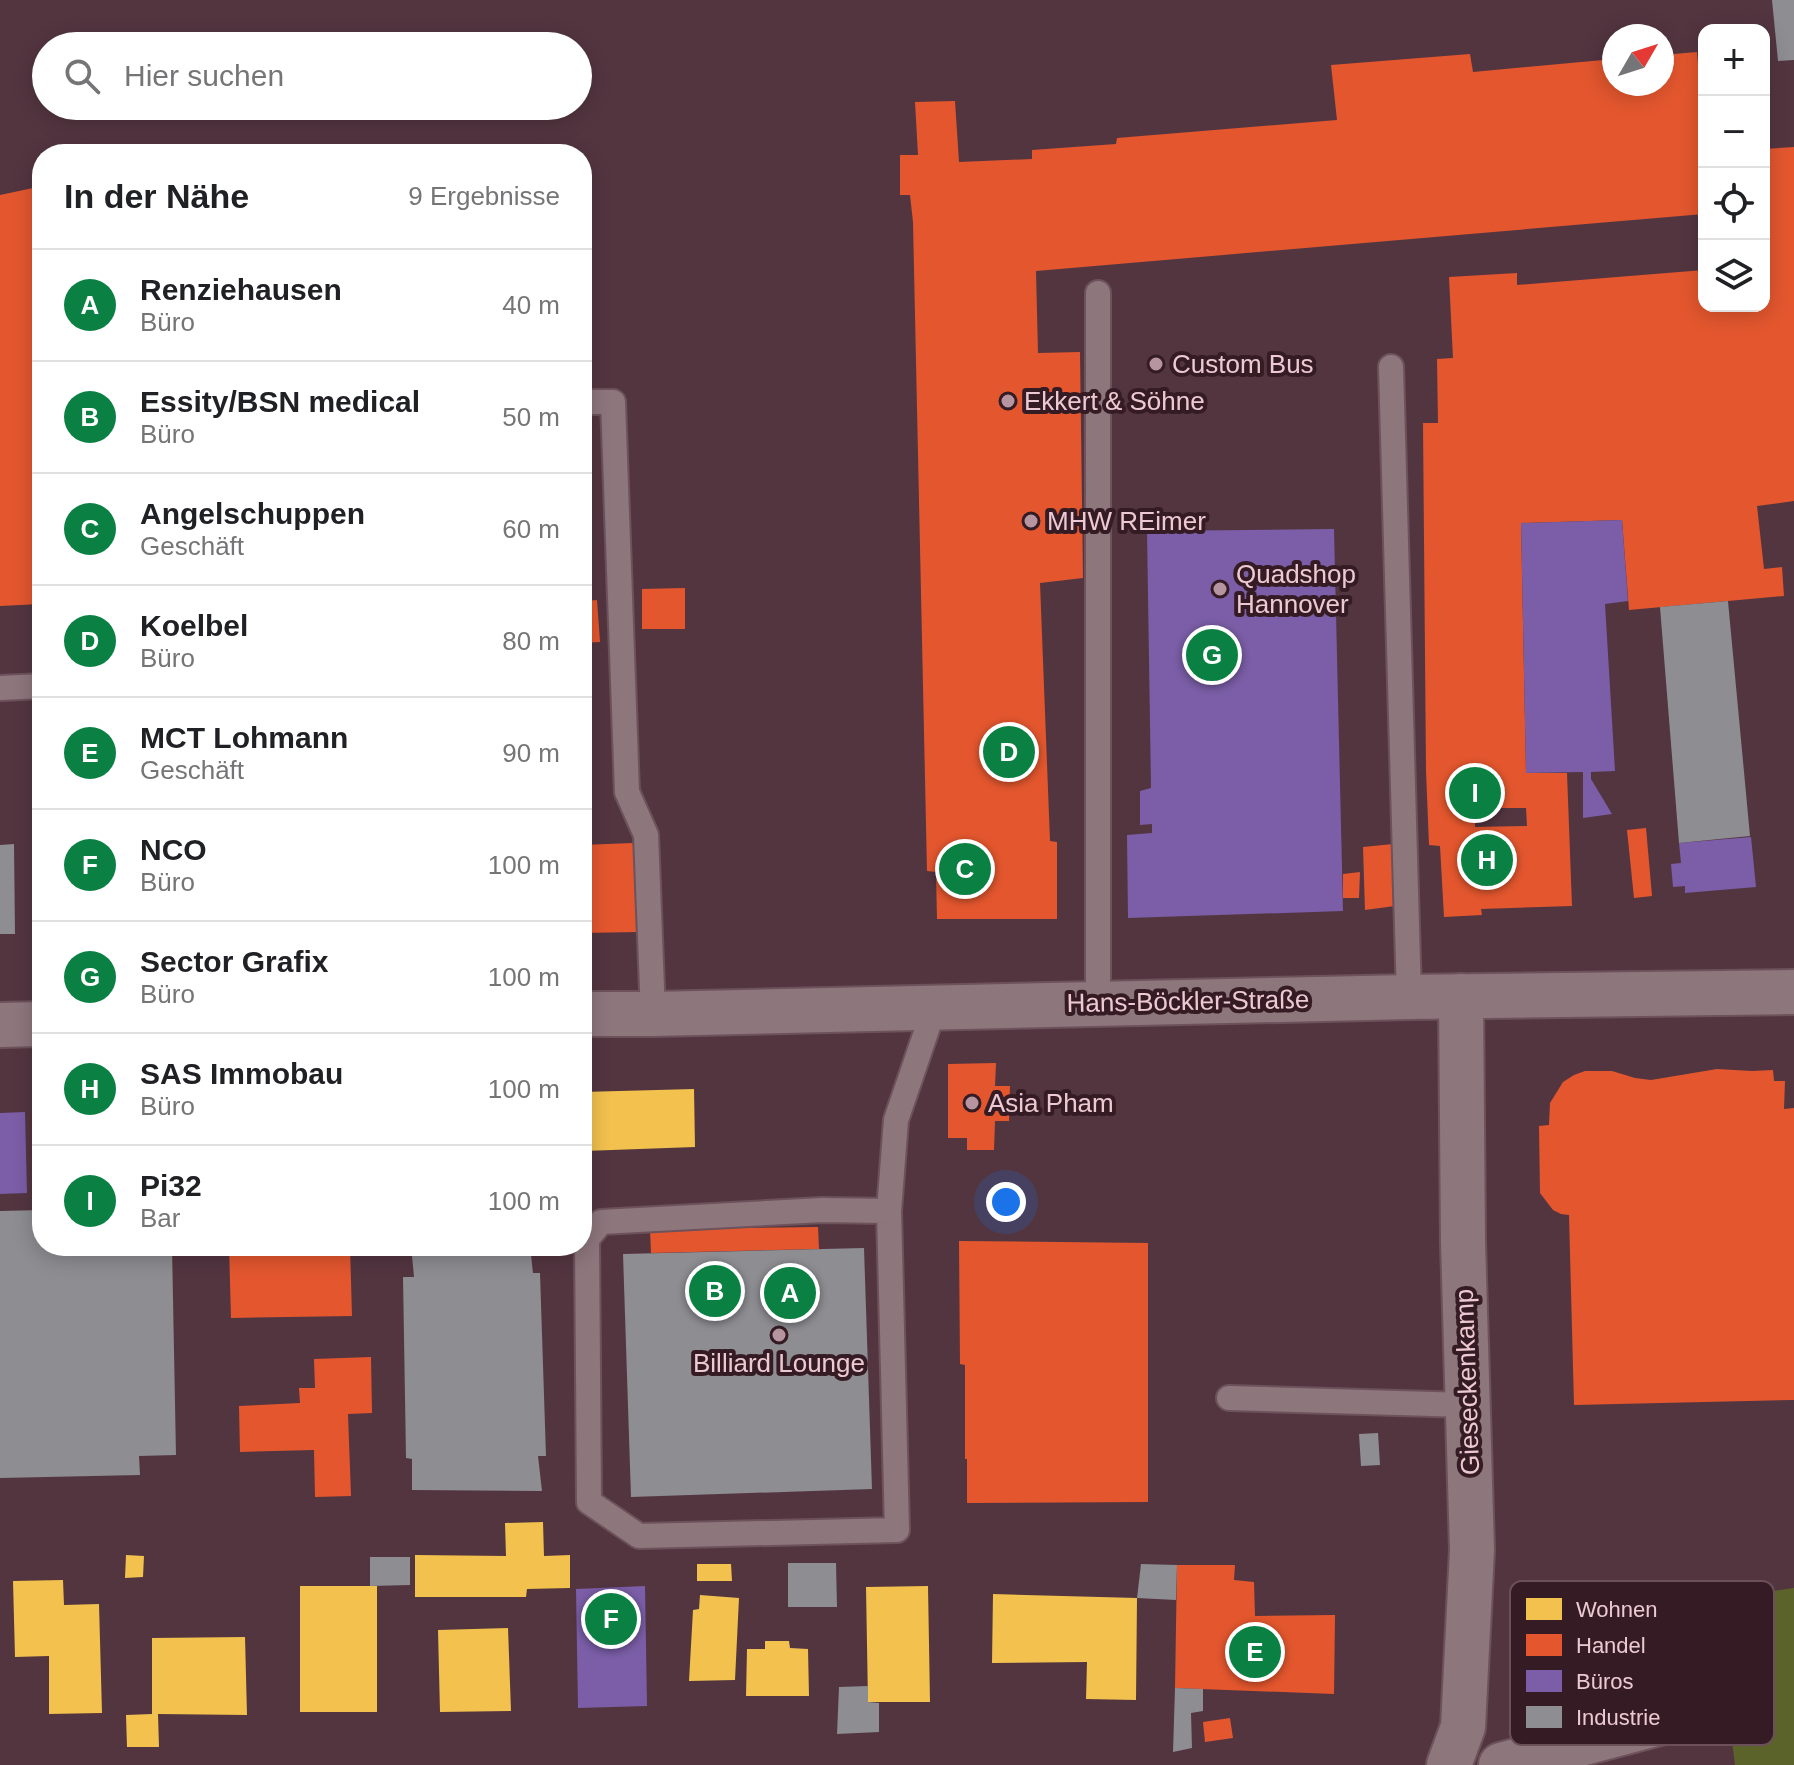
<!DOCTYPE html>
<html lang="de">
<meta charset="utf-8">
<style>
:root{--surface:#fff;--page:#f2f2f2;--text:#202124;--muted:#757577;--line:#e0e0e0;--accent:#0b8043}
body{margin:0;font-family:Helvetica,sans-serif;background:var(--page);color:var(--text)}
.controls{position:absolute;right:24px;top:24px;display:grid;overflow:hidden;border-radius:16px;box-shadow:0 4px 20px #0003}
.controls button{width:72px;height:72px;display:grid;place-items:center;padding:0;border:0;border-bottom:2px solid var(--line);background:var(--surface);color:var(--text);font:40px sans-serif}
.compass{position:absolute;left:1602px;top:24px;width:72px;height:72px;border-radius:50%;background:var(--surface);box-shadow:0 4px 20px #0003;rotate:51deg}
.you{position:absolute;left:1006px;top:1202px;width:28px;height:28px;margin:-20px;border:6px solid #fff;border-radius:50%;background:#1a73e8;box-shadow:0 0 0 12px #1a73e833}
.badge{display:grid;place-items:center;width:52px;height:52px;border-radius:50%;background:var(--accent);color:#fff;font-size:26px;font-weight:700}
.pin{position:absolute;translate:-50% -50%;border:4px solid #fff;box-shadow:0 2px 8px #0006}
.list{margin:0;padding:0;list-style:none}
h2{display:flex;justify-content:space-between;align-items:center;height:104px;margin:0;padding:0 32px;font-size:34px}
h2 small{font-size:26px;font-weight:400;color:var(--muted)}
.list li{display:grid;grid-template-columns:52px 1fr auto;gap:24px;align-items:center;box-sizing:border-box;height:112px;padding:0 32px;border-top:2px solid var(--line)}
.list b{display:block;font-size:30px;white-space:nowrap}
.list p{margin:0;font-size:26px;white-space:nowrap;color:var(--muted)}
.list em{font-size:26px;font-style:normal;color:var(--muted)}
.icon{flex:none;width:44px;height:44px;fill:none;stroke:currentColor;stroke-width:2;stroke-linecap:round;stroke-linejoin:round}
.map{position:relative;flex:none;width:1794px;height:1765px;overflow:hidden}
.search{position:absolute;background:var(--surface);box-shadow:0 4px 20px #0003;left:32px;top:32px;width:560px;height:88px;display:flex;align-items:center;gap:20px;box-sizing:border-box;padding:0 28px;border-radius:44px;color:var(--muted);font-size:30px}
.panel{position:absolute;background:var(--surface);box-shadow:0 4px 20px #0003;left:32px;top:144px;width:560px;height:1112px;border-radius:32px}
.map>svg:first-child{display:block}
.green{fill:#5c632a}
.homes{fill:#f2c14e}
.shops{fill:#e4572e;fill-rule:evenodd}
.offices{fill:#7b5ea7}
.industry{fill:#8d8d92}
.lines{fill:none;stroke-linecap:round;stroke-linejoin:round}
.service-casing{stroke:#6d525c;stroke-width:28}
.minor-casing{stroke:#6d525c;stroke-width:48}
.service{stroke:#8e767d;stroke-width:24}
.minor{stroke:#8e767d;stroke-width:44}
.poi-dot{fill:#b695a0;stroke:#351c24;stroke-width:3}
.labels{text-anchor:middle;stroke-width:8;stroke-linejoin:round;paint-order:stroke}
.poi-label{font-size:26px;fill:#ecc9d3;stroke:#351c24;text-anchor:start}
.street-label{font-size:26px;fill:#ecc9d3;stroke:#351c24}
.key{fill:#351c24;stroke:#6c5059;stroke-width:2}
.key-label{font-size:22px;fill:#ecc9d3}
</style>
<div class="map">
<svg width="1794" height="1765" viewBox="0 0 1794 1765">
<rect width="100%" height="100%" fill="#533540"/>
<polygon class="green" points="1794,1588 1794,1765 1735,1765 1714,1599"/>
<g class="homes">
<polygon points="694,1089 695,1147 584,1151 582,1092"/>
<polygon points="543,1522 544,1556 570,1555 570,1588 527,1589 526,1597 415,1597 415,1555 506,1556 505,1523"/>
<polygon points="126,1555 144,1556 143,1577 125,1578"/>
<polygon points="697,1564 731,1564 732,1581 697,1581"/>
<polygon points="63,1580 64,1605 99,1604 102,1713 49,1714 49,1656 15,1657 13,1581"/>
<rect x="300" y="1586" width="77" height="126"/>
<polygon points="928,1586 930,1702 868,1702 866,1587"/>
<polygon points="993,1594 1137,1598 1136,1700 1086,1699 1087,1662 992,1663"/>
<polygon points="700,1595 739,1598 735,1680 689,1681 693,1610 699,1609"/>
<polygon points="508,1628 511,1711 440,1712 438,1630"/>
<polygon points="245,1637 247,1715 158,1714 159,1747 127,1747 126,1715 152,1714 152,1638"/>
<polygon points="765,1641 789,1641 790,1648 808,1649 809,1696 746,1696 747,1649 765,1649"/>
</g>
<g class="shops">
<polygon points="1697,52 1704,134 1704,214 1036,271 1038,353 1080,352 1083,578 1040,583 1050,841 1057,842 1057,919 937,919 936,872 927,871 913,222 910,195 900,195 900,155 918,155 915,102 955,101 959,162 1032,159 1032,150 1116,144 1117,138 1337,120 1331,65 1470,54 1473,72 1614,59 1614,84 1662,84 1662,55"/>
<path d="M1794,147V501L1757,506L1764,569L1782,567L1784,596L1629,610L1622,520L1521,523L1526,773H1567L1572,906L1481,909L1482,915L1444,917L1440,846L1429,845L1426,771L1423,423H1438L1437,359L1453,358L1449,277L1517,273V285L1704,270V306H1764V266L1768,265L1764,217V149ZM1475,808H1526L1527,826L1475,827Z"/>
<polygon points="33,188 36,331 42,331 42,559 38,559 41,604 0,606 0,195"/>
<polygon points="685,588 685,629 642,629 642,589"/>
<polygon points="597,600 600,642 582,643 582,601"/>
<polygon points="582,769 589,769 590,813 582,814"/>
<polygon points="1646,828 1652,896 1634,898 1627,830"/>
<polygon points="633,843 638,932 582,933 582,845"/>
<polygon points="1393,844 1395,906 1365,910 1363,847"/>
<polygon points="1360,872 1359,898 1343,898 1343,874"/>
<polygon points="996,1063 995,1086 1010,1086 1009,1121 995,1121 994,1150 967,1150 967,1138 948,1138 948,1064"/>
<polygon points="1717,1069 1752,1071 1773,1070 1774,1081 1785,1081 1784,1109 1794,1108 1794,1400 1574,1405 1569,1215 1561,1214 1553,1210 1540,1193 1539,1126 1549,1125 1550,1103 1563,1082 1574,1075 1585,1071 1612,1071 1635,1078 1651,1080"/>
<polygon points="818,1227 819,1249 651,1253 650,1229"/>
<polygon points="959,1241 1148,1243 1148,1502 967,1503 967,1459 965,1459 965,1365 960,1364"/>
<polygon points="229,1246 350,1246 352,1316 231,1318"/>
<polygon points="371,1357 372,1413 348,1414 351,1496 315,1497 314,1450 240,1452 239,1406 300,1403 299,1388 315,1388 314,1359"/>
<polygon points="1177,1565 1235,1565 1234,1580 1254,1582 1255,1616 1335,1615 1334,1694 1175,1688"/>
<polygon points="1230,1718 1233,1738 1205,1742 1203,1722"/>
</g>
<g class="offices">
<polygon points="1622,520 1628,601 1605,604 1615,771 1591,772 1591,779 1612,814 1583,818 1583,772 1526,773 1521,523"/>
<polygon points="1334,529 1343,911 1128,918 1127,835 1152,833 1152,824 1140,825 1140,791 1151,788 1147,531"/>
<polygon points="1751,837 1756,887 1685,893 1685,886 1673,887 1671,864 1681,863 1679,843"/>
<polygon points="25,1112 27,1193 0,1194 0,1113"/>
<polygon points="645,1586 647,1706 578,1708 576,1589"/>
</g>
<g class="industry">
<polygon points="1772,0 1794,0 1794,60 1778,61"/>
<polygon points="1728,601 1750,836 1679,843 1660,607"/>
<polygon points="14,844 15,934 0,934 0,845"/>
<polygon points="42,1210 42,1246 172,1246 176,1455 139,1456 140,1475 0,1478 0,1211"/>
<polygon points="864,1248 872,1489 631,1497 623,1254"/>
<polygon points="531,1255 533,1273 540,1273 546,1456 538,1456 542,1491 412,1490 412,1459 406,1458 403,1277 414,1277 412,1256"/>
<polygon points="1378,1433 1380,1465 1361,1466 1359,1434"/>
<polygon points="370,1557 410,1557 410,1585 370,1586"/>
<polygon points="788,1563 836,1563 837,1607 788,1607"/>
<polygon points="1141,1564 1177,1565 1176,1600 1137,1598"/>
<polygon points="868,1686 868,1702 879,1703 879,1732 837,1734 839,1687"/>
<polygon points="1175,1688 1203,1689 1203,1711 1191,1713 1192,1748 1173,1752"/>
</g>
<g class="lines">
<g class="service-casing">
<g id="service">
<polyline points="1098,293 1098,1003"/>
<polyline points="1391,367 1409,997"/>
<polyline points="582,402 613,402 627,792 646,835 653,1014"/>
<polyline points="0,688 42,686"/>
<polyline points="889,1211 897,1530 639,1536 589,1502 587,1239 601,1222 822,1210 889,1211 896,1120 935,1006"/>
<polyline points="1229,1398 1467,1405"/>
</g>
</g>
<g class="minor-casing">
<g id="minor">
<polyline points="582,1014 653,1014 1409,997 1794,992"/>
<polyline points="0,1025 42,1024"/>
<polyline points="1449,1765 1463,1727 1472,1550 1463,1242 1461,996"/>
<polyline points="1501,1765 1693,1714"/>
</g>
</g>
<use href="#service" class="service"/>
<use href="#minor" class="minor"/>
</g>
<g class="poi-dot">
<circle cx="1156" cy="364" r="8"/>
<circle cx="1008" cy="401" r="8"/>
<circle cx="1031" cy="521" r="8"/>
<circle cx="1220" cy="589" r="8"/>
<circle cx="972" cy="1103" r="8"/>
<circle cx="779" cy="1335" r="8"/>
</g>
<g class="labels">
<g class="poi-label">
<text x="1172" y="373">Custom Bus</text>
<text x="1024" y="410">Ekkert &amp; Söhne</text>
<text x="1047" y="530">MHW REimer</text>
<text x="1236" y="583">Quadshop<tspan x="1236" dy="30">Hannover</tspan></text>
<text x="988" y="1112">Asia Pham</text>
<text x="779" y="1372" text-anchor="middle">Billiard Lounge</text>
</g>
<g class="street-label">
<text transform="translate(1188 1001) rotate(-1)" y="9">Hans-Böckler-Straße</text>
<text transform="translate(1467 1382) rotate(-92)" y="9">Gieseckenkamp</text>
</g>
</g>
<rect x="1510" y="1581" width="264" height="164" rx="12" class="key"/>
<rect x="1526" y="1598" width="36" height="22" fill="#f2c14e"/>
<rect x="1526" y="1634" width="36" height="22" fill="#e4572e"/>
<rect x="1526" y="1670" width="36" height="22" fill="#7b5ea7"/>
<rect x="1526" y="1706" width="36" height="22" fill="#8d8d92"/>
<g class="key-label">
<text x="1576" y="1617">Wohnen</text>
<text x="1576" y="1653">Handel</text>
<text x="1576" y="1689">Büros</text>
<text x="1576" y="1725">Industrie</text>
</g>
</svg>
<div class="controls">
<button>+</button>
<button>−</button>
<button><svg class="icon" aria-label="locate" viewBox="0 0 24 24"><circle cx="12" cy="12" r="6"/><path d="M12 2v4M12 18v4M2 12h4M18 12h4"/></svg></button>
<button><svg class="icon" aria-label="layers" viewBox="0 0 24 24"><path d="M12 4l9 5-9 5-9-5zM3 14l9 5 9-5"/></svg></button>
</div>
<svg class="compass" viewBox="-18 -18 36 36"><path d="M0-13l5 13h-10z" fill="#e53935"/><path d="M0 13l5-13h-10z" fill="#757577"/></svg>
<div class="you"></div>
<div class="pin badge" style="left:790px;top:1293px">A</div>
<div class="pin badge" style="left:715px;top:1291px">B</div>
<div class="pin badge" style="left:965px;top:869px">C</div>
<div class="pin badge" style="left:1009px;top:752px">D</div>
<div class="pin badge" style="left:1255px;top:1652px">E</div>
<div class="pin badge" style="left:611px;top:1619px">F</div>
<div class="pin badge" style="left:1212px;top:655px">G</div>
<div class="pin badge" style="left:1487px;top:860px">H</div>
<div class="pin badge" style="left:1475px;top:793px">I</div>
<div class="search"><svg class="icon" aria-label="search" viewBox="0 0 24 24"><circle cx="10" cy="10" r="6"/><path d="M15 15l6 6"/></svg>Hier suchen</div>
<section class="panel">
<h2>In der Nähe<small>9 Ergebnisse</small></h2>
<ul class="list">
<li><span class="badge">A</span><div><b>Renziehausen</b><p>Büro</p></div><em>40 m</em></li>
<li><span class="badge">B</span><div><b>Essity/BSN medical</b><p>Büro</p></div><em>50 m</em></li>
<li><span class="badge">C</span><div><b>Angelschuppen</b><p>Geschäft</p></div><em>60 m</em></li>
<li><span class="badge">D</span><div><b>Koelbel</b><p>Büro</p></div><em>80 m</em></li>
<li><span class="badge">E</span><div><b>MCT Lohmann</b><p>Geschäft</p></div><em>90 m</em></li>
<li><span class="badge">F</span><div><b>NCO</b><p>Büro</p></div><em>100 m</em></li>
<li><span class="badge">G</span><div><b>Sector Grafix</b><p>Büro</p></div><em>100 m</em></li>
<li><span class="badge">H</span><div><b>SAS Immobau</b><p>Büro</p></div><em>100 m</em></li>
<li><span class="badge">I</span><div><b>Pi32</b><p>Bar</p></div><em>100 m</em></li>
</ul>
</section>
</div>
